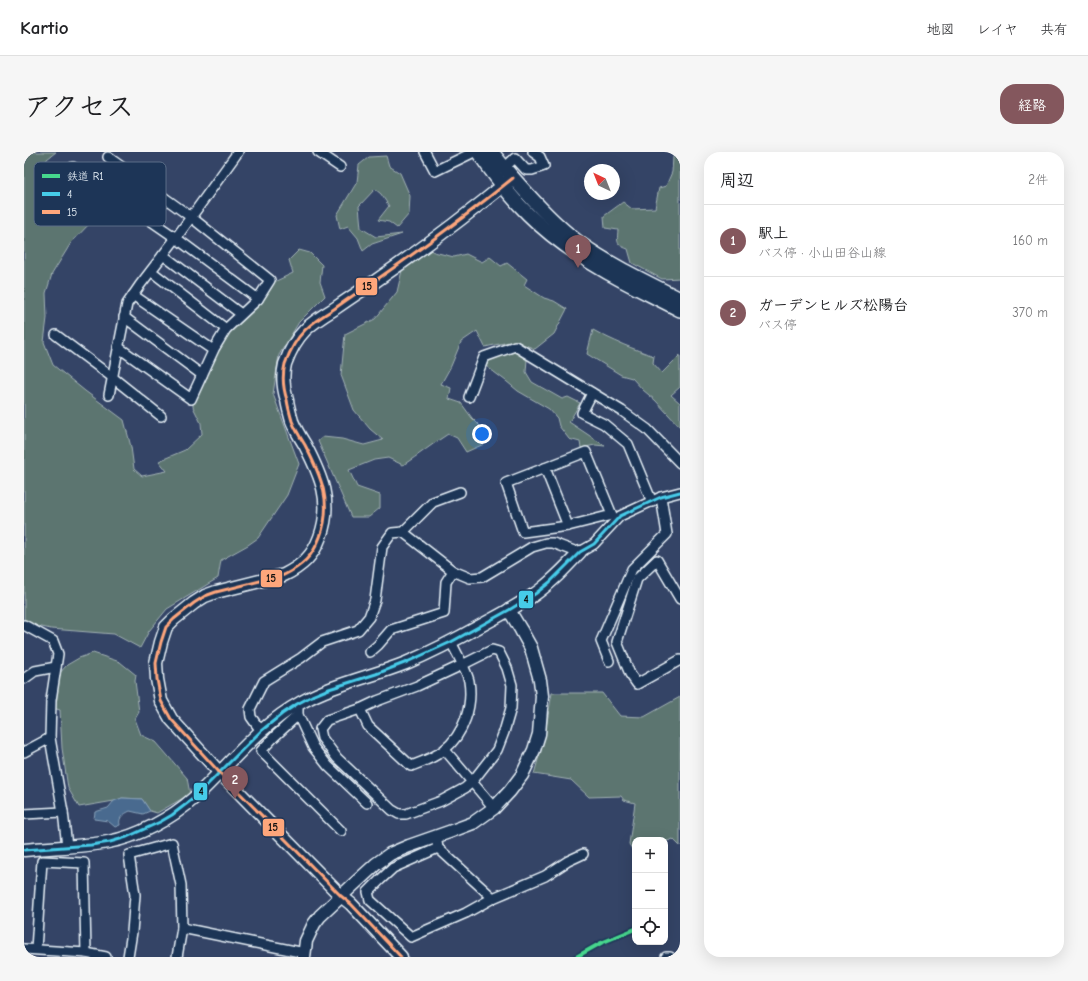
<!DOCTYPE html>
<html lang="ja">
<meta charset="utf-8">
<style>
:root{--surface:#fff;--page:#f6f6f6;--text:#202124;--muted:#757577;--line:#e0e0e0;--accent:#84575d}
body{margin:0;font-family:"Comic Neue","Klee One",sans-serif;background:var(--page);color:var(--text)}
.controls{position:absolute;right:12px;bottom:12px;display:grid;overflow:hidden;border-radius:8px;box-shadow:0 4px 16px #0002}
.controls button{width:36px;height:36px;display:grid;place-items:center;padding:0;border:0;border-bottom:1px solid var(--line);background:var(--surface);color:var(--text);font:20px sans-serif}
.compass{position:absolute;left:560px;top:12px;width:36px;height:36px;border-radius:50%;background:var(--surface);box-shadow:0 4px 16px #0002;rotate:317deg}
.you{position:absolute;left:458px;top:282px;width:14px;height:14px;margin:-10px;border:3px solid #fff;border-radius:50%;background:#1a73e8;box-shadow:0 0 0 6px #1a73e833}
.badge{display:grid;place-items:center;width:26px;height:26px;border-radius:50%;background:var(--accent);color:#fff;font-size:13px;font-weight:700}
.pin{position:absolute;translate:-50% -33px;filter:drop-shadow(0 1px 2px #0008)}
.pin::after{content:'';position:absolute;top:21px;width:14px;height:12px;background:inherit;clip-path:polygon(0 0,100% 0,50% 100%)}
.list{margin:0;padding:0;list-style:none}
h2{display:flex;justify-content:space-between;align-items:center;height:52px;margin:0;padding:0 16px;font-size:17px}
h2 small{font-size:13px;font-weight:400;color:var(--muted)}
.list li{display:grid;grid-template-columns:26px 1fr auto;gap:12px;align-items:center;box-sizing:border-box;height:72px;padding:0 16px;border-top:1px solid var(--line)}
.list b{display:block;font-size:15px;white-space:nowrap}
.list p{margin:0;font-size:13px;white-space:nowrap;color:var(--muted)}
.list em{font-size:13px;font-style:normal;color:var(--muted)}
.icon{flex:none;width:22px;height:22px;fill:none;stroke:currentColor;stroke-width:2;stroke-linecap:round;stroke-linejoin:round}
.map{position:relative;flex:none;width:656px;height:805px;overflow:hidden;border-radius:16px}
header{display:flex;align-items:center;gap:24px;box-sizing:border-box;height:56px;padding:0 20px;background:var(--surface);border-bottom:1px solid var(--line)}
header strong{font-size:19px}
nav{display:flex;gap:22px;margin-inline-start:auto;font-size:14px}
.intro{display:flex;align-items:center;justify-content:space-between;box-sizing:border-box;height:96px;padding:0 24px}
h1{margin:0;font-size:28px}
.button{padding:10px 18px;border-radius:16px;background:var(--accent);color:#fff;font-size:14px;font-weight:700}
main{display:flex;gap:24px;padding:0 24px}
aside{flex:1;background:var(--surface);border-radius:16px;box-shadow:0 4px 16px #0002}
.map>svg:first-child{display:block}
.green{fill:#5c7470;stroke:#a2b2b4}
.water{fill:#486b8f;stroke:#88a1b9}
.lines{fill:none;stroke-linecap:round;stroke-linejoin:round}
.minor-casing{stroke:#e8f1f8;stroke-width:12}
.tertiary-casing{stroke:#e8f1f8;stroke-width:15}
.secondary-casing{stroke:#e8f1f8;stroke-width:16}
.minor{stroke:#1d3557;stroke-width:9}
.tertiary{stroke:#1d3557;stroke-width:12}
.secondary{stroke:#1d3557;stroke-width:13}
.bus-1-casing{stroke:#1d3557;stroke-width:6}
.bus-2-casing{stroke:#1d3557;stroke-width:6}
.bus-1{stroke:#46cce9;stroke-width:3}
.bus-2{stroke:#fea67b;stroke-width:3}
.rail-1-casing{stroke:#1d3557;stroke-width:7}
.rail-1{stroke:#46d78d;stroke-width:4}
.key{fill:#1d3557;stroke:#5a6d87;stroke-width:1}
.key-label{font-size:11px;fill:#e8f1f8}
.line-badge{stroke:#1d3557;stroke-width:1.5}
.pale-badge-label{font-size:11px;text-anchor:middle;font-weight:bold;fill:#111}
</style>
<header>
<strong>Kartio</strong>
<nav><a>地図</a><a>レイヤ</a><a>共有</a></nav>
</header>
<div class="intro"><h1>アクセス</h1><a class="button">経路</a></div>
<main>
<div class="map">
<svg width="656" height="805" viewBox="0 0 656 805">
<rect width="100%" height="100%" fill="#344466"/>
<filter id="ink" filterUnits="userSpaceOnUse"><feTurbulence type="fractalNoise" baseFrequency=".025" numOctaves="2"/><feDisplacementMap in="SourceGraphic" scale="8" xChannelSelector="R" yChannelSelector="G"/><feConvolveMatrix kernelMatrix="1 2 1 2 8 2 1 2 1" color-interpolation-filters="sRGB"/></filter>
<g filter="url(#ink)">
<g class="green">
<polygon points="0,0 32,0 23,7 18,25 26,35 68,69 47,91 28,122 22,141 23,166 20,190 29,213 61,239 100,268 107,295 110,317 118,324 143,319 135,309 161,298 178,282 177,271 169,255 169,242 177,226 185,220 183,209 187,194 248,131 269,121 265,108 275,98 286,101 298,113 296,130 301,144 275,170 255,203 249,242 275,312 263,343 234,386 224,393 197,408 194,426 143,457 125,479 116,496 90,482 27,477 4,472 0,470"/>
<path d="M653,0H656V126L638,127L608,111L604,97C592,93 593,90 594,78L581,76L580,64L599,50L608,57L631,56L635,36L642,34L648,20L649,5Z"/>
<polygon points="362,4 365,14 376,21 386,44 385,62 373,76 365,70 354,68 365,54 357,42 351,37 335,54 337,76 352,85 378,82 348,92 339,99 334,86 324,74 316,77 313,63 333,30 335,13 345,5"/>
<path d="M395,92L410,100L430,105L442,102L458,110L466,105L477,114L483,111L503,127L500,133L520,146L530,149L543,157L530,182L511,197L494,190H485L461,195L453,179L437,190L427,214L417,232L427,236L425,247L437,251L448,266L461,279L460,292L442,300L433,286L424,282C408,292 395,303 379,313L364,306L350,308L325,318L333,335L356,343V356L345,365H327L294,289L299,285L318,287L340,293L359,288L346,277L330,258L317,223L321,182L351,167L373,140L382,101Z"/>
<path d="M569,178C589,189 609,197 630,204L629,211L638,221L656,203V235L647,243L656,251V275L631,248L619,238L608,226L597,223L563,202Z"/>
<polygon points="491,200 503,207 502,220 508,230 538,247 544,245 556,251 545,270 581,294 571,293 557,296 556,290 545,287 535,274 533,266 525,257 494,239 482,229 462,214 467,207"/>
<polygon points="69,501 96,510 112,523 111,529 115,560 111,567 117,583 132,590 163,626 166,642 133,661 126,659 118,647 98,646 90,649 55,655 44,636 38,596 36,558 29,556 33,524 43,513 55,506"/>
<polygon points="528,541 578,541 596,564 620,565 656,545 656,694 649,687 641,690 641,688 611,688 611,702 605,692 611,651 600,648 597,644 565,645 547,628 510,622 520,587"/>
</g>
<path class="water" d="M98,646L118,647L126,659L119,662L106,659C100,662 94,665 96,673L91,675L84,669L70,667L71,660L84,656L90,649Z"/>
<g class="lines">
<g class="minor-casing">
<g id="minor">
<polyline points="294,0 316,15"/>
<polyline points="401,0 411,19 450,0"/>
<polyline points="84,5 167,65 246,128 234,147 202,177 190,197 167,247 94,195"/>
<polyline points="49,15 152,86 234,147"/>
<polyline points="480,16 491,6 502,18 508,18 520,14 516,5 509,0"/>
<polyline points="139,103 217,162"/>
<polyline points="127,119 202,177"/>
<polyline points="109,143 189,198"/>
<polyline points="100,165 178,223"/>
<polyline points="32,183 88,225 137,264"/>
<polyline points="568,241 558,261 580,272 604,292 628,350"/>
<polyline points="85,243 103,152 116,133 152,86 214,0"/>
<polyline points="445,245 460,205 491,194 598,259 623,277 656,311"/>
<polygon points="562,300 588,363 544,374 499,380 482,331"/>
<polyline points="521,316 544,374"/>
<polyline points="379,380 409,350 436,340"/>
<polyline points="656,447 633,408 613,427 593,490 606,522 613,532 656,508"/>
<polyline points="0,473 29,489 34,502 27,548 26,586 39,660 43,694"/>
<polygon points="468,498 475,500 483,516 488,533 487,556 480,580 473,598 448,630 441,636 417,649 382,662 375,662 368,658 313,606 298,586 296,577 303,568 336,557 353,549 393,534 438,513"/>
<polyline points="346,500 354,493 367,478 420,461 422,430 429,419"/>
<polyline points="585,509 577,489 608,417 643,382 637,345"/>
<polyline points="0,527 11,519 32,515"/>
<polyline points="274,557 274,563 289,595 304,614 343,651"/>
<path d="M336,557L344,574L387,614C398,610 410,606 420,598C440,582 449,554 445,529C443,519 432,500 427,490"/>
<polyline points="274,563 250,585 237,599 317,679"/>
<polyline points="237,579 227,565 226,557 240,529 277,506 298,490 334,478 345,465 351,448 358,395 368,381 379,380 429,419 446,426 458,425 508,395 522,391 529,391 553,400 556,400 570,392 596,364 637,345 656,340"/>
<polyline points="421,598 470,656"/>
<polyline points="0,600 26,586"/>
<polyline points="0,662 39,660"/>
<polyline points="413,690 414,696 469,746"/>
<polyline points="414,696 369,716 356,728 344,740 346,748 387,785 442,761 469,746 521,724 544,709 559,702"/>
<polyline points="0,797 62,801 82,805"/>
<polyline points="12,797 18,709 60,711 62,801"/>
<polyline points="104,805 108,780 111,743 105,703 148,691 157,733 158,776"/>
<polyline points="153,805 158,776 281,801"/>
<polyline points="642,805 646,805"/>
</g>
</g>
<g class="tertiary-casing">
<g id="tertiary">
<path d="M0,698C27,695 57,695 84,690C113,685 148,666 170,646C204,615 235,573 276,551C309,532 347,525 382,511C408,500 433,487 458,473C476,463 494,454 511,442C528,430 542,415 556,400"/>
<polyline points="280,805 282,789 290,772 296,764 328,734 352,712 366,702 385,694 425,680 449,671 470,656 486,639 498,623 510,598 515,582 518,544 516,528 507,496 497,478 485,458"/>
<path d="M377,805L327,752L317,744L195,620L147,567L137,549L133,527L132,511L137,490L142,475L150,467L170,451L181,444L192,440L260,423C278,414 289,404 296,385C309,350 297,324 281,293C276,285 271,277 268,269C266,262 264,255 263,248C259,236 258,225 261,212C265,201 272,187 281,178C289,170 300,163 310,157C324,147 338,138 353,128C398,97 443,63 486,28"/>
</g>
</g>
<g class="secondary-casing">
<g id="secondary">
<path d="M454,0C469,22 485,43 504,62C531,89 565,111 599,129C618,139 637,148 656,158"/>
<path d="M468,0C481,17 495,33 510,49C524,64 540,80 557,92C588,114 623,130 656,147"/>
</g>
</g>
<use href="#minor" class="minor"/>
<use href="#tertiary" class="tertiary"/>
<use href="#secondary" class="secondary"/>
<g class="bus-1-casing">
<polyline id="bus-1" points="0,698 67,693 86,690 103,685 136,670 148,663 170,646 237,579 258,562 273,552 288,544 305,537 352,522 383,510 427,490 485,458 511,442 526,430 556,400 570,392 596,364 637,345 656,340"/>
</g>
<g class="bus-2-casing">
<path id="bus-2" d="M377,805L327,752L317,744L195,620L147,567L137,549L133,527L132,511L137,490L142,475L150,467L170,451L181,444L192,440L260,423C278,414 289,404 296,385C309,350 297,324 281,293C276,285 271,277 268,269C266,262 264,255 263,248C259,236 258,224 261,212C265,201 272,187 281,178C289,170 300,163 310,157C325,146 340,136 355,126C401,94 446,61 489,26"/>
</g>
<use href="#bus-1" class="bus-1"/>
<use href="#bus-2" class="bus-2"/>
<g class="rail-1-casing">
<polyline id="rail-1" points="552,805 577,791 611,777"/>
</g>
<use href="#rail-1" class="rail-1"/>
</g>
</g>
<rect x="10" y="10" width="132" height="64" rx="6" class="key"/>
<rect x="18" y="22" width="18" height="4" fill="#46d78d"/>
<rect x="18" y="40" width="18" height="4" fill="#46cce9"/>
<rect x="18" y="58" width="18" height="4" fill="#fea67b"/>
<g class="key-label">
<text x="43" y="28">鉄道 R1</text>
<text x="43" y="46">4</text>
<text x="43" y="64">15</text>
</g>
<g class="line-badge">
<rect x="331" y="125" width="23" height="19" rx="4" fill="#fea67b"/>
<rect x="236" y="417" width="23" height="19" rx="4" fill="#fea67b"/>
<rect x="494" y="438" width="16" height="19" rx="4" fill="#46cce9"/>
<rect x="169" y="630" width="15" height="19" rx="4" fill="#46cce9"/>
<rect x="238" y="666" width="23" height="19" rx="4" fill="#fea67b"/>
</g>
<g class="pale-badge-label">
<text x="343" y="138">15</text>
<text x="247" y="430">15</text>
<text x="502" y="451">4</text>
<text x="177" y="643">4</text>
<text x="249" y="679">15</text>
</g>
</svg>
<div class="controls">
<button>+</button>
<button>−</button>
<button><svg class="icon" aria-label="locate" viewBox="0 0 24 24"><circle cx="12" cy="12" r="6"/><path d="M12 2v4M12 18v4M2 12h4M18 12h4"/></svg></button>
</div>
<svg class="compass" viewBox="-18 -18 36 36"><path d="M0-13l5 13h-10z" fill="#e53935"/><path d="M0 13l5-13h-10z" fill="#757577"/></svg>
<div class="you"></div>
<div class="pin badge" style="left:554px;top:116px">1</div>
<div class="pin badge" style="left:211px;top:647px">2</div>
</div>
<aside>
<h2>周辺<small>2件</small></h2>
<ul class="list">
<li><span class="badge">1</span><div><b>駅上</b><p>バス停 · 小山田谷山線</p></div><em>160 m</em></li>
<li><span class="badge">2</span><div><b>ガーデンヒルズ松陽台</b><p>バス停</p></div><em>370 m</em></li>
</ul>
</aside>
</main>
